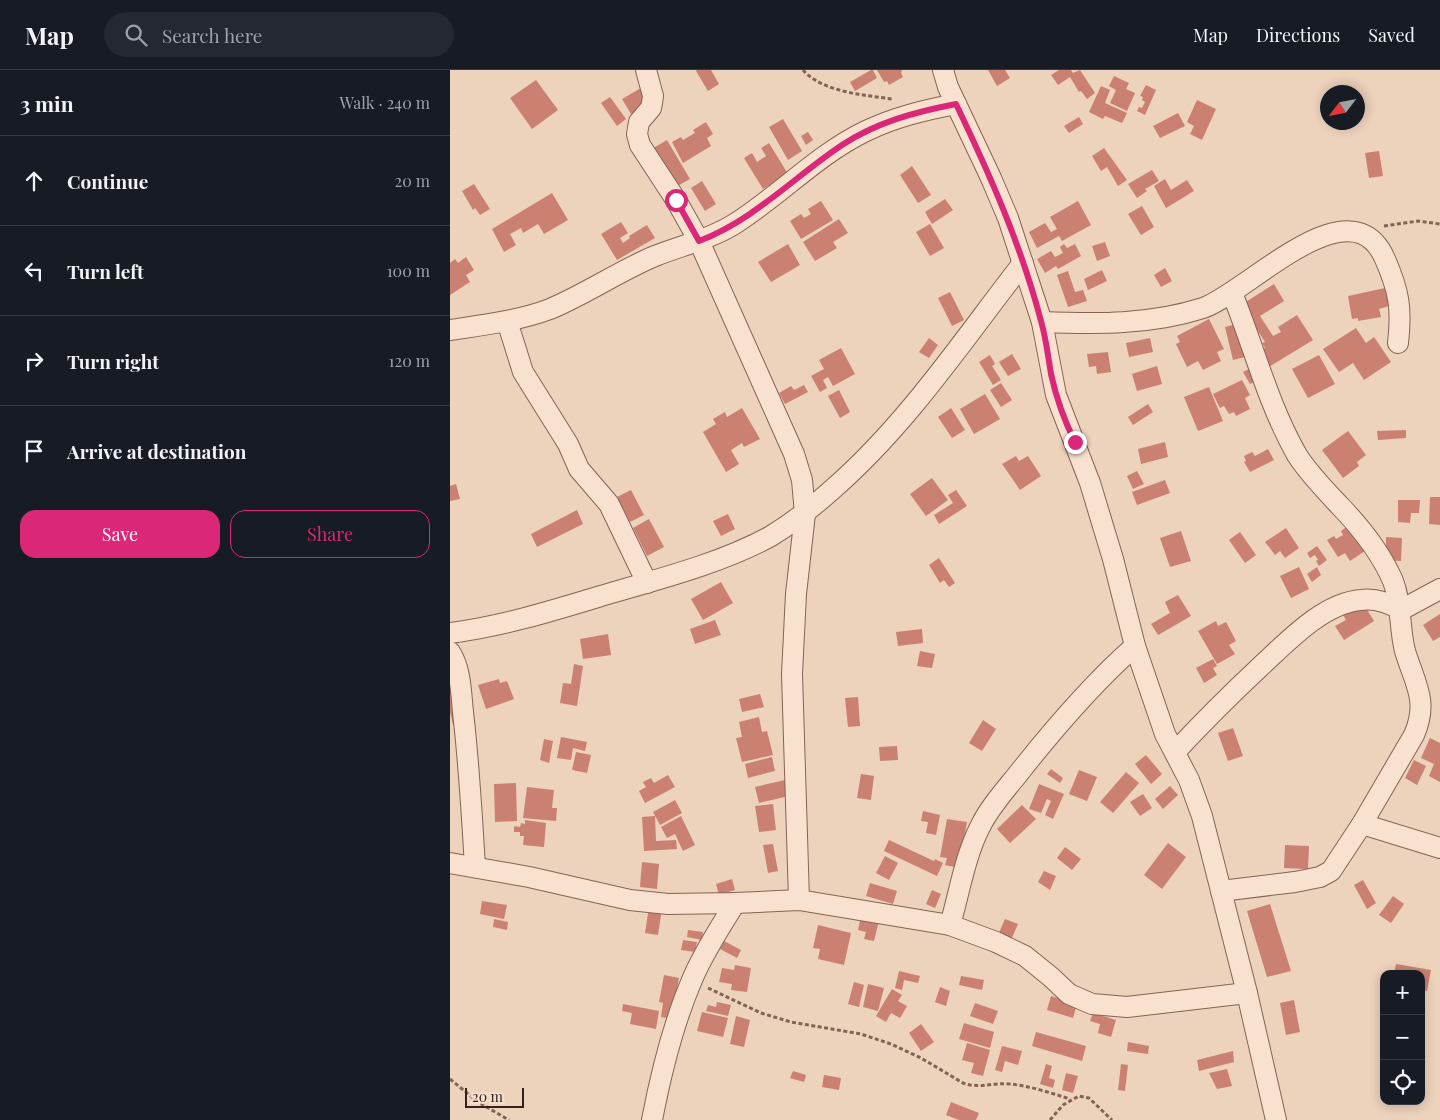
<!DOCTYPE html>
<meta charset="utf-8">
<style>
:root{--surface:#171b24;--page:#242831;--text:#f1f3f6;--muted:#9ea1a6;--line:#363941;--accent:#db2777}
body{margin:0;font-family:"Playfair Display",serif;background:var(--page);color:var(--text)}
.controls{position:absolute;right:15px;bottom:15px;display:grid;overflow:hidden;border-radius:10px;box-shadow:0 2px 12px #0003}
.controls button{width:45px;height:45px;display:grid;place-items:center;padding:0;border:0;border-bottom:1px solid var(--line);background:var(--surface);color:var(--text);font:25px sans-serif}
.compass{position:absolute;left:870px;top:15px;width:45px;height:45px;border-radius:50%;background:var(--surface);box-shadow:0 2px 12px #0003;rotate:238deg}
.scale{position:absolute;left:15px;bottom:12px;width:59px;box-sizing:border-box;padding-left:5px;border:2px solid #33211b;border-top:0;font-size:14px;line-height:18px;white-space:nowrap;color:#33211b;-webkit-text-stroke:4px #f5dfcc;paint-order:stroke}
.stop{position:absolute;width:15px;height:15px;margin:-11px;border:4px solid #db2777;border-radius:50%;background:#fff}
.stop.end{background:#db2777;border-color:#fff;box-shadow:0 1px 5px #0008}
.list{margin:0;padding:0;list-style:none}
h2{display:flex;justify-content:space-between;align-items:center;height:65px;margin:0;padding:0 20px;font-size:21px}
h2 small{font-size:16px;font-weight:400;color:var(--muted)}
.list li{display:grid;grid-template-columns:32px 1fr auto;gap:15px;align-items:center;box-sizing:border-box;height:90px;padding:0 20px;border-top:1px solid var(--line)}
.list b{display:block;font-size:19px;white-space:nowrap}
.list em{font-size:16px;font-style:normal;color:var(--muted)}
.actions{display:flex;gap:10px;padding:15px 20px}
.actions a{flex:1;padding:11px 0;border:1px solid var(--accent);border-radius:15px;text-align:center;font-size:18px;color:var(--accent)}
.actions .main{background:var(--accent);color:#fff}
.icon{flex:none;width:28px;height:28px;fill:none;stroke:currentColor;stroke-width:2;stroke-linecap:round;stroke-linejoin:round}
.map{position:relative;flex:none;width:990px;height:1050px;overflow:hidden}
header{display:flex;align-items:center;gap:30px;box-sizing:border-box;height:70px;padding:0 25px;background:var(--surface);border-bottom:1px solid var(--line)}
header strong{font-size:24px}
nav{display:flex;gap:28px;margin-inline-start:auto;font-size:18px}
.search{width:350px;height:45px;background:var(--page);display:flex;align-items:center;gap:12px;box-sizing:border-box;padding:0 18px;border-radius:28px;color:var(--muted);font-size:19px}
main{display:flex}
aside{flex:1;background:var(--surface)}
.map>svg:first-child{display:block}
.building{fill:#cb8172}
.lines{fill:none;stroke-linecap:round;stroke-linejoin:round}
.street-casing{stroke:#846356;stroke-width:22}
.path{stroke:#846356;stroke-width:3;stroke-dasharray:4 2.5;stroke-linecap:butt}
.street{stroke:#f8e2cf;stroke-width:20}
.route{stroke:#db2777;stroke-width:6}
</style>
<header>
<strong>Map</strong>
<div class="search"><svg class="icon" aria-label="search" viewBox="0 0 24 24"><circle cx="10" cy="10" r="6"/><path d="M15 15l6 6"/></svg>Search here</div>
<nav><a>Map</a><a>Directions</a><a>Saved</a></nav>
</header>
<main>
<aside>
<h2>3 min<small>Walk · 240 m</small></h2>
<ul class="list">
<li><svg class="icon" aria-label="ahead" viewBox="0 0 24 24"><path d="M12 20V5M6 11l6-6 6 6"/></svg><div><b>Continue</b></div><em>20 m</em></li>
<li><svg class="icon" aria-label="left" viewBox="0 0 24 24"><path d="M17 20v-9H6M10 6l-5 5 5 5"/></svg><div><b>Turn left</b></div><em>100 m</em></li>
<li><svg class="icon" aria-label="right" viewBox="0 0 24 24"><path d="M7 20v-9h11M14 6l5 5-5 5"/></svg><div><b>Turn right</b></div><em>120 m</em></li>
<li><svg class="icon" aria-label="arrive" viewBox="0 0 24 24"><path d="M6 21V4h12l-3 4 3 4H6"/></svg><div><b>Arrive at destination</b></div></li>
</ul>
<div class="actions"><a class="main">Save</a><a>Share</a></div>
</aside>
<div class="map">
<svg width="990" height="1050" viewBox="0 0 990 1050">
<rect width="100%" height="100%" fill="#edd2bc"/>
<g class="building">
<polygon points="247,0 261,0 269,14 258,21 246,1"/>
<polygon points="421,0 423,0 427,8 405,21 400,12"/>
<polygon points="427,0 452,0 451,3 453,7 439,15 437,11 434,12"/>
<polygon points="538,0 555,0 560,8 547,16"/>
<polygon points="609,0 621,0 623,3 630,0 645,23 637,29 631,21 629,22 620,7 608,15 601,5"/>
<polygon points="664,6 679,13 676,19 685,23 677,41 660,33 666,20 659,16"/>
<polygon points="86,10 108,40 82,59 60,28"/>
<polygon points="696,15 706,20 695,45 687,41 689,37 692,38 695,32 692,30 693,27 690,26"/>
<polygon points="651,16 660,20 655,33 677,43 672,53 655,46 653,49 639,42"/>
<polygon points="191,18 199,32 181,44 172,29"/>
<polygon points="160,27 176,49 167,56 151,33"/>
<polygon points="747,30 766,39 752,70 740,64 744,56 737,52"/>
<polygon points="728,43 735,56 710,68 703,56"/>
<polygon points="629,47 633,54 619,63 614,56"/>
<polygon points="333,49 352,81 338,90 319,57"/>
<polygon points="256,52 263,64 257,68 261,76 233,93 222,72 231,67 233,70 245,63 243,60"/>
<polygon points="358,62 363,70 356,75 351,66"/>
<polygon points="217,70 240,109 222,119 200,80"/>
<polygon points="319,73 338,104 313,119 294,88 302,83 307,92 316,86 311,78"/>
<polygon points="654,78 677,110 668,116 657,97 651,101 642,86"/>
<polygon points="929,81 933,106 919,108 915,83"/>
<polygon points="462,96 481,125 468,133 450,105"/>
<polygon points="702,100 709,111 695,119 697,121 687,128 678,114"/>
<polygon points="715,109 721,120 737,110 744,121 716,138 704,116"/>
<polygon points="252,111 266,134 255,141 241,118"/>
<polygon points="24,114 40,139 30,145 25,138 23,140 12,121"/>
<polygon points="102,123 118,150 94,164 88,154 73,163 71,158 60,164 66,175 54,182 42,159"/>
<polygon points="495,129 503,140 482,154 475,142"/>
<polygon points="371,131 383,150 351,169 340,151 351,144 354,148 361,144 358,139"/>
<polygon points="628,131 641,155 612,171 609,166 587,178 579,162 595,153 601,162 607,159 600,147"/>
<polygon points="692,136 704,157 691,165 678,144"/>
<polygon points="389,149 398,163 383,172 387,178 365,191 353,172"/>
<polygon points="171,152 178,163 170,168 173,173 180,168 179,166 197,155 205,168 167,190 151,164"/>
<polygon points="480,154 494,178 480,186 466,162"/>
<polygon points="655,172 660,186 647,191 642,176"/>
<polygon points="338,174 350,195 321,212 308,192"/>
<polygon points="614,174 617,178 625,174 631,186 608,199 606,196 595,203 587,189 601,181 605,187 613,183 610,177"/>
<polygon points="16,187 24,200 16,205 20,212 0,225 0,193 5,189 8,193"/>
<polygon points="715,198 722,211 711,217 704,205"/>
<polygon points="652,200 657,211 638,220 634,209"/>
<polygon points="618,201 625,222 633,220 637,231 618,237 607,205"/>
<polygon points="824,214 834,231 810,246 823,266 831,262 828,257 847,245 863,270 817,298 807,283 815,278 812,273 815,272 791,235"/>
<polygon points="935,218 939,236 929,239 931,247 908,251 908,248 902,249 898,226"/>
<polygon points="500,222 514,250 502,256 488,228"/>
<polygon points="759,249 774,279 767,282 771,291 753,300 748,291 737,297 726,274 730,272 727,266"/>
<polygon points="790,253 799,286 783,290 775,257"/>
<polygon points="906,258 916,273 924,267 941,292 914,310 903,293 889,302 873,279"/>
<polygon points="479,268 488,275 479,288 469,282"/>
<polygon points="700,268 703,282 679,287 676,273"/>
<polygon points="391,278 405,304 383,316 378,307 373,310 377,318 370,322 361,306 374,299 369,290"/>
<polygon points="658,282 661,302 647,304 646,296 639,297 637,284"/>
<polygon points="562,284 571,299 558,306 549,292"/>
<polygon points="540,285 545,294 542,296 551,310 543,315 529,292"/>
<polygon points="869,285 885,314 858,328 842,299"/>
<polygon points="707,296 712,314 687,321 682,304"/>
<polygon points="803,297 809,310 800,314 793,302"/>
<polygon points="792,310 800,325 795,328 800,339 786,346 784,342 779,344 774,336 770,338 763,324"/>
<polygon points="551,313 562,330 551,337 540,320"/>
<polygon points="354,315 358,322 335,334 329,323 341,316 344,320"/>
<polygon points="759,317 773,351 748,361 734,327"/>
<polygon points="389,320 400,342 390,348 378,326"/>
<polygon points="535,324 550,349 524,364 510,339"/>
<polygon points="698,334 703,342 683,355 678,347"/>
<polygon points="292,338 310,369 294,377 292,373 281,380 289,394 276,402 253,362 266,354 263,349 275,342 277,347"/>
<polygon points="501,338 515,360 502,368 488,347"/>
<polygon points="956,360 956,368 928,370 927,361"/>
<polygon points="898,361 916,385 907,392 909,396 893,408 872,380"/>
<polygon points="715,372 718,387 691,394 688,379"/>
<polygon points="818,379 824,390 800,402 794,392 796,391 794,386 802,382 805,386"/>
<polygon points="566,386 569,391 578,386 591,406 570,420 552,394"/>
<polygon points="687,401 694,414 683,419 677,406"/>
<polygon points="482,408 498,430 476,446 460,424"/>
<polygon points="715,410 720,423 687,435 682,422"/>
<polygon points="6,414 10,429 0,431 0,416"/>
<polygon points="181,420 194,445 180,452 167,427"/>
<polygon points="506,420 517,436 489,454 484,445 503,433 498,425"/>
<polygon points="980,427 990,427 990,455 979,454"/>
<polygon points="948,430 970,430 969,443 961,443 960,453 948,452"/>
<polygon points="127,440 133,454 87,477 81,464"/>
<polygon points="278,444 285,459 271,466 263,451"/>
<polygon points="199,449 214,477 197,486 183,458"/>
<polygon points="899,455 915,481 900,491 895,483 888,487 877,470 884,466 886,469 893,465 891,461"/>
<polygon points="836,458 849,478 835,488 830,481 825,485 815,472"/>
<polygon points="731,461 741,491 720,497 710,468"/>
<polygon points="790,462 806,485 795,493 779,470"/>
<polygon points="936,467 952,468 951,491 936,490"/>
<polygon points="867,476 877,490 869,496 866,491 868,490 865,485 860,488 857,483"/>
<polygon points="489,488 505,513 499,517 494,510 490,513 479,495"/>
<polygon points="849,497 859,519 841,528 830,506"/>
<polygon points="867,497 871,505 862,512 857,504"/>
<polygon points="271,512 283,533 253,550 241,529"/>
<polygon points="728,525 741,546 708,565 701,554 720,543 715,532"/>
<polygon points="913,533 924,551 894,570 885,556 896,550 893,545"/>
<polygon points="990,544 990,567 983,571 973,555"/>
<polygon points="265,550 271,565 245,574 240,559"/>
<polygon points="766,551 768,556 776,552 786,571 779,575 785,584 767,594 748,561"/>
<polygon points="472,559 473,573 448,576 446,562"/>
<polygon points="158,564 161,585 133,589 130,569"/>
<polygon points="470,581 485,584 482,598 467,596"/>
<polygon points="763,589 767,596 763,598 767,605 754,613 746,598"/>
<polygon points="124,594 133,596 127,636 110,633 113,613 121,614"/>
<polygon points="49,609 50,613 57,611 64,629 36,639 28,615"/>
<polygon points="4,621 11,653 3,655 0,642 0,622"/>
<polygon points="310,624 314,637 292,642 289,629"/>
<polygon points="408,627 410,656 398,657 395,628"/>
<polygon points="309,647 312,662 317,661 323,685 292,692 286,668 292,667 289,652"/>
<polygon points="533,650 546,659 532,681 519,673"/>
<polygon points="783,658 793,686 778,691 768,663"/>
<polygon points="111,667 137,672 135,681 123,678 121,690 107,688"/>
<polygon points="980,668 990,673 990,712 979,706 984,694 971,688"/>
<polygon points="94,669 103,671 99,693 90,690"/>
<polygon points="447,676 448,690 430,691 429,677"/>
<polygon points="126,682 141,685 137,703 122,700"/>
<polygon points="696,685 712,704 701,714 685,694"/>
<polygon points="322,687 325,701 298,708 295,694"/>
<polygon points="964,690 976,696 967,715 955,708"/>
<polygon points="601,699 613,708 610,713 597,704"/>
<polygon points="629,700 647,707 637,731 619,724"/>
<polygon points="676,702 689,713 663,743 650,732"/>
<polygon points="411,704 424,706 421,730 407,728"/>
<polygon points="218,705 225,717 195,733 189,721 196,717 193,712 201,708 204,713"/>
<polygon points="335,710 339,726 309,733 305,717"/>
<polygon points="66,713 67,751 45,752 44,714"/>
<polygon points="589,714 614,724 603,749 595,745 601,731 597,729 591,743 579,739"/>
<polygon points="720,716 728,725 713,739 705,729"/>
<polygon points="77,717 104,720 102,738 107,738 106,751 73,748"/>
<polygon points="693,724 702,738 690,746 680,732"/>
<polygon points="225,730 232,743 210,755 203,742"/>
<polygon points="323,734 326,760 309,762 305,736"/>
<polygon points="572,735 586,749 560,773 547,759"/>
<polygon points="473,741 490,745 486,765 476,763 478,752 471,751"/>
<polygon points="205,746 206,771 226,770 227,779 194,781 192,747"/>
<polygon points="231,746 245,775 233,781 225,764 217,768 211,757"/>
<polygon points="497,749 517,752 509,798 495,795 497,788 490,787"/>
<polygon points="75,750 96,753 94,777 73,775 74,766 70,766 70,762 64,762 64,756 70,757 71,753 75,754"/>
<polygon points="439,770 484,791 485,789 493,793 487,806 434,781"/>
<polygon points="718,773 736,787 712,819 694,805"/>
<polygon points="323,774 328,801 318,803 313,775"/>
<polygon points="835,775 859,776 858,799 834,798"/>
<polygon points="615,777 631,789 622,800 607,788"/>
<polygon points="435,786 448,793 439,810 426,803"/>
<polygon points="192,792 209,794 207,819 190,817"/>
<polygon points="594,801 606,806 600,820 588,812"/>
<polygon points="282,809 285,820 269,825 266,814"/>
<polygon points="913,810 926,833 917,839 904,815"/>
<polygon points="420,813 447,821 443,834 416,826"/>
<polygon points="482,820 491,824 485,838 476,834"/>
<polygon points="943,826 954,834 941,853 929,845"/>
<polygon points="32,831 57,835 54,849 30,844"/>
<polygon points="820,834 841,901 817,907 797,841"/>
<polygon points="199,837 212,839 208,865 195,863"/>
<polygon points="411,846 429,851 424,871 414,869 416,862 408,860"/>
<polygon points="44,849 58,852 57,860 43,857"/>
<polygon points="555,849 568,854 561,870 548,865"/>
<polygon points="368,855 401,863 394,895 368,889 370,879 363,878"/>
<polygon points="238,860 253,862 252,870 237,867"/>
<polygon points="233,870 247,872 245,882 231,880"/>
<polygon points="274,871 291,880 287,888 270,879"/>
<polygon points="946,894 981,900 977,921 971,920 971,904 944,904"/>
<polygon points="285,895 301,898 297,922 281,920 282,914 269,912 272,898 284,900"/>
<polygon points="449,901 470,906 468,913 454,910 452,920 445,918"/>
<polygon points="214,905 229,908 222,949 211,947 213,933 209,932"/>
<polygon points="511,906 534,910 532,920 509,915"/>
<polygon points="404,912 414,915 409,937 398,934"/>
<polygon points="418,914 434,918 428,941 413,937"/>
<polygon points="490,917 500,921 496,936 485,932"/>
<polygon points="442,919 452,925 448,931 457,936 450,948 441,943 436,952 426,946"/>
<polygon points="601,926 627,934 623,948 597,940"/>
<polygon points="844,930 850,962 836,965 830,933"/>
<polygon points="267,932 281,935 278,946 256,941 258,935 266,937"/>
<polygon points="525,933 548,941 543,954 520,946"/>
<polygon points="173,934 209,941 206,959 180,954 182,943 172,941"/>
<polygon points="252,942 278,948 273,967 247,961"/>
<polygon points="643,943 666,950 661,967 648,963 650,954 640,951"/>
<polygon points="286,946 300,950 294,977 280,974"/>
<polygon points="514,953 544,962 540,978 509,969"/>
<polygon points="471,954 484,972 471,981 459,963"/>
<polygon points="586,962 636,976 632,991 582,976"/>
<polygon points="678,972 699,976 698,984 677,981"/>
<polygon points="517,973 540,980 533,1006 521,1003 524,993 512,990"/>
<polygon points="552,976 572,981 568,995 555,991 552,1002 545,1000"/>
<polygon points="783,981 784,992 749,1001 747,990"/>
<polygon points="596,994 602,996 599,1008 605,1010 603,1018 590,1014"/>
<polygon points="671,994 678,995 675,1021 668,1020"/>
<polygon points="777,999 782,1016 767,1019 759,1003"/>
<polygon points="343,1001 356,1005 354,1012 340,1008"/>
<polygon points="616,1003 628,1006 623,1023 612,1020"/>
<polygon points="374,1005 391,1008 389,1020 372,1017"/>
<polygon points="501,1032 529,1043 526,1050 509,1050 496,1045"/>
</g>
<g class="lines">
<g class="street-casing">
<g id="street">
<polyline points="196,0 203,26 202,33 201,38 189,52 187,64 190,75 226,130 249,171 344,384 352,410 355,444 346,524 342,604 349,830"/>
<polyline points="493,0 498,17 541,108 558,148 592,252 606,325 640,413 663,489 685,576 715,664 739,710 752,746 797,923 826,1050"/>
<polyline points="57,251 73,302 118,374 129,399 159,434 197,513"/>
<path d="M592,252C647,254 700,255 753,238C797,223 901,110 935,189C949,221 952,238 948,273"/>
<path d="M0,260C33,255 68,251 100,239C136,224 169,201 205,186C233,175 261,169 286,153C330,125 368,84 416,61C445,47 475,40 506,34"/>
<path d="M0,563C55,556 108,539 161,523C213,508 274,492 321,466C344,452 364,436 384,418C458,353 513,270 573,193"/>
<path d="M0,582C11,599 11,623 13,642C19,694 22,745 25,797"/>
<path d="M725,682C753,652 781,624 811,596C837,572 873,533 911,530C925,528 939,533 951,540L990,519"/>
<polyline points="912,754 990,778"/>
<polyline points="0,793 79,807 180,830 218,834 285,833 349,830 500,855 546,872 575,886 601,907 619,924 642,934 677,937 797,923"/>
<path d="M771,821L845,812L870,807L881,801L912,754L964,665C979,631 965,614 955,581C949,558 952,534 943,511C931,483 912,459 891,437C876,421 859,404 847,385C818,334 804,277 782,223"/>
<path d="M500,855C509,824 515,786 530,757C540,736 558,717 572,699C607,655 643,613 685,576"/>
<path d="M202,1050C211,1003 223,954 242,910C253,883 270,858 285,833"/>
</g>
</g>
<g class="path">
<path d="M353,0C372,22 414,25 442,29"/>
<polyline points="934,156 968,151 990,154"/>
<path d="M258,918L311,943L341,952L411,964L441,974L471,988L513,1013C529,1019 544,1012 560,1014C580,1016 601,1023 620,1029"/>
<polyline points="0,1009 28,1032 59,1050"/>
<polyline points="600,1050 613,1035 629,1026 639,1028 662,1050"/>
</g>
<use href="#street" class="street"/>
</g>
<g class="lines">
<path class="route" d="M226,130L249,171C304,150 344,107 392,75C427,52 465,42 506,34C540,105 571,175 591,251C596,268 598,286 601,304C606,327 614,350 625,372"/>
</g>
</svg>
<div class="controls">
<button>+</button>
<button>−</button>
<button><svg class="icon" aria-label="locate" viewBox="0 0 24 24"><circle cx="12" cy="12" r="6"/><path d="M12 2v4M12 18v4M2 12h4M18 12h4"/></svg></button>
</div>
<svg class="compass" viewBox="-18 -18 36 36"><path d="M0-13l5 13h-10z" fill="#e53935"/><path d="M0 13l5-13h-10z" fill="#9ea1a6"/></svg>
<div class="scale">20 m</div>
<div class="stop" style="left:226px;top:130px"></div>
<div class="stop end" style="left:625px;top:372px"></div>
</div>
</main>
